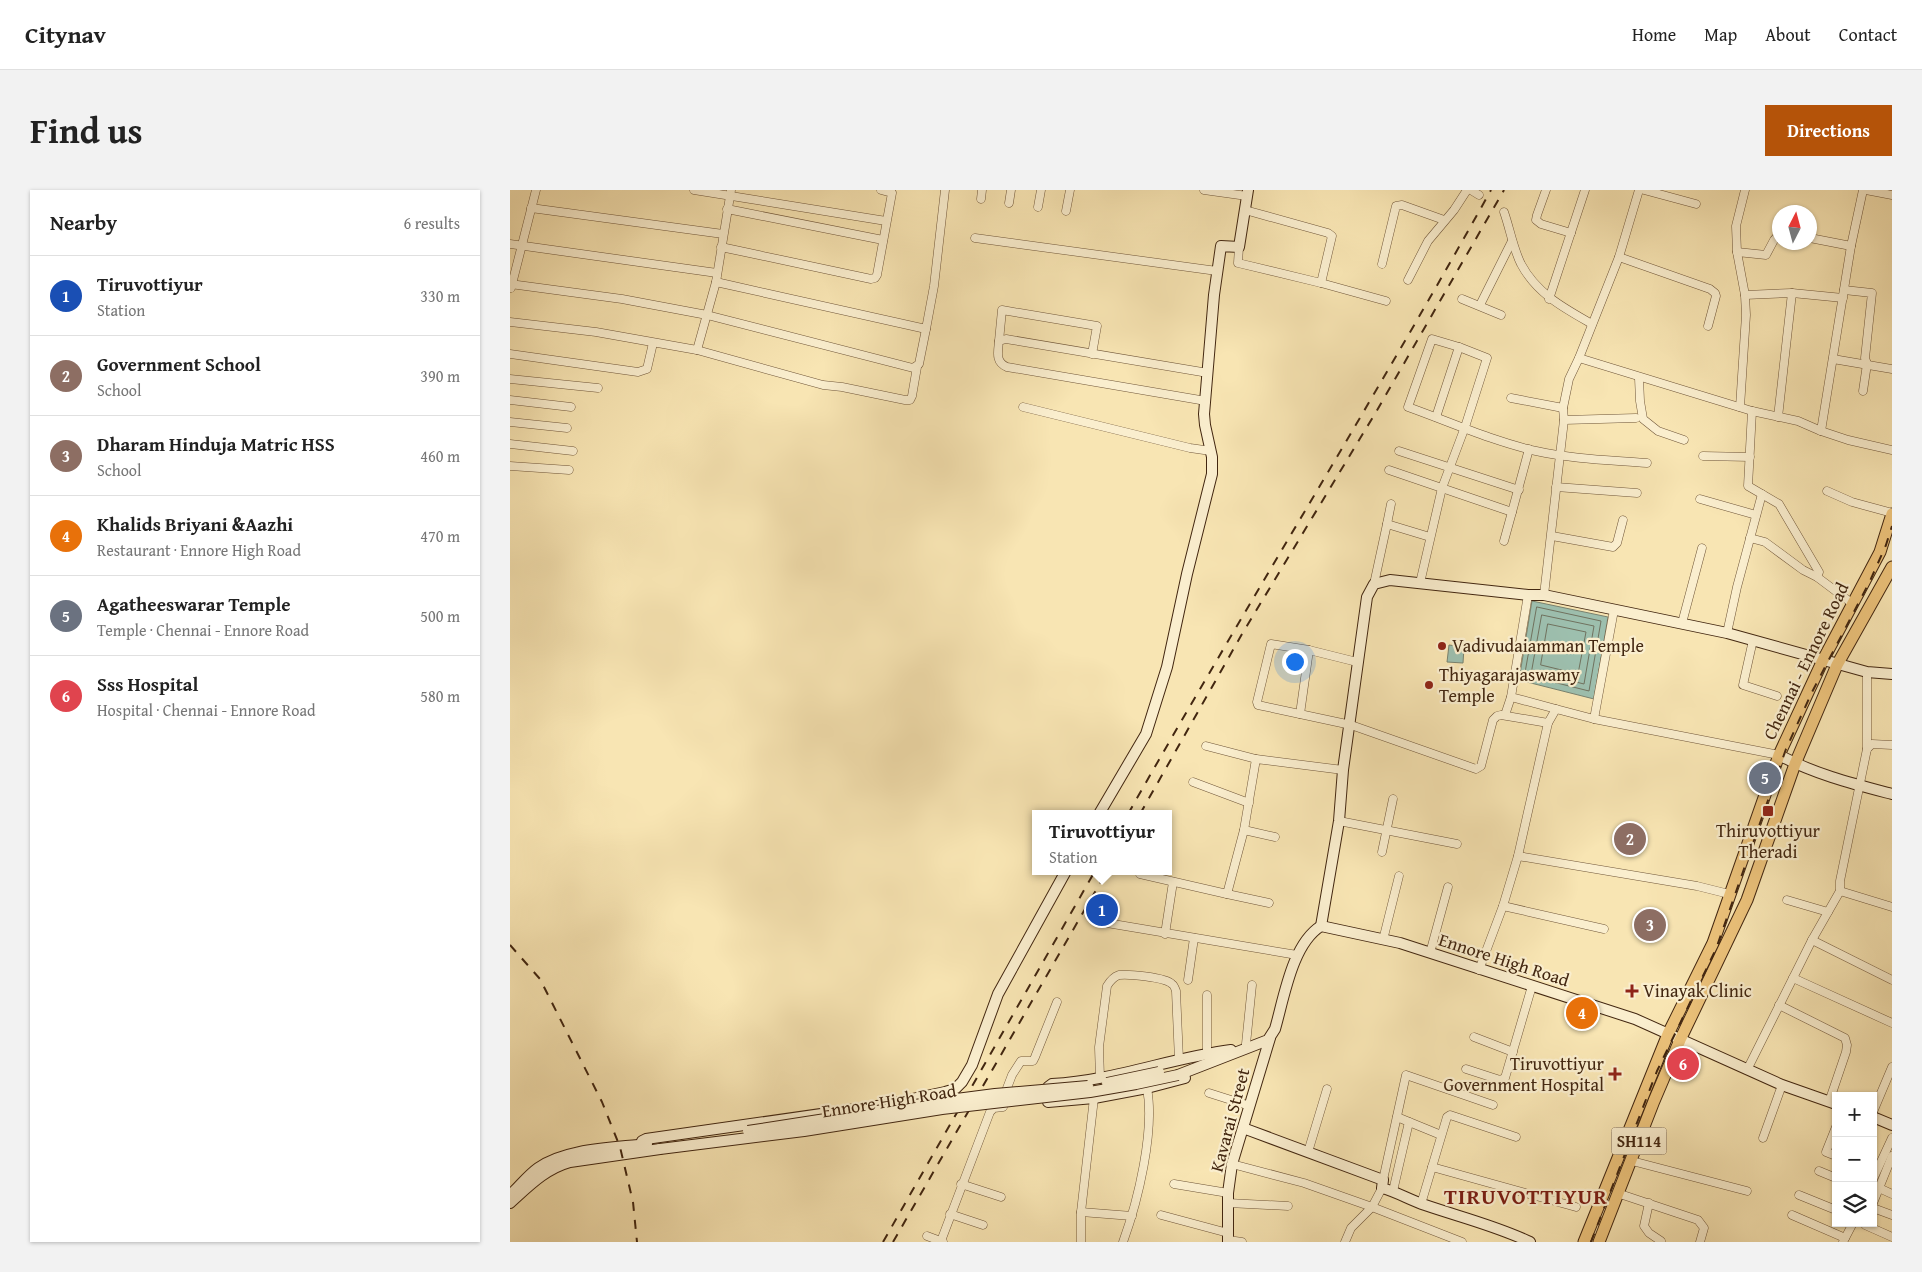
<!DOCTYPE html>
<meta charset="utf-8">
<style>
:root{--surface:#fff;--page:#f2f2f2;--text:#222;--muted:#767676;--line:#e0e0e0;--accent:#b45309}
body{margin:0;font-family:"Gentium Book Plus",serif;background:var(--page);color:var(--text)}
.controls{position:absolute;right:15px;bottom:15px;display:grid;overflow:hidden;border-radius:0px;box-shadow:0 1px 4px #0004}
.controls button{width:45px;height:45px;display:grid;place-items:center;padding:0;border:0;border-bottom:1px solid var(--line);background:var(--surface);color:var(--text);font:25px sans-serif}
.compass{position:absolute;left:1262px;top:15px;width:45px;height:45px;border-radius:50%;background:var(--surface);box-shadow:0 1px 4px #0004;rotate:6deg}
.you{position:absolute;left:784px;top:471px;width:18px;height:18px;margin:-12px;border:4px solid #fff;border-radius:50%;background:#1a73e8;box-shadow:0 0 0 8px #1a73e833}
.badge{display:grid;place-items:center;width:32px;height:32px;border-radius:50%;background:var(--accent);color:#fff;font-size:16px;font-weight:700}
.pin{position:absolute;translate:-50% -50%;border:2px solid #fff;box-shadow:0 1px 5px #0006}
.popup{position:absolute;left:522px;top:620px;width:140px;height:65px;box-sizing:border-box;display:grid;place-content:center;border-radius:0px;background:var(--surface);filter:drop-shadow(0 1px 4px #0005);font-size:16px;white-space:nowrap;color:var(--muted)}
.popup b{font-size:19px;color:var(--text)}
.popup::after{content:'';position:absolute;left:50%;top:100%;margin-left:-10px;border:10px solid transparent;border-top-color:var(--surface)}
.list{margin:0;padding:0;list-style:none}
h2{display:flex;justify-content:space-between;align-items:center;height:65px;margin:0;padding:0 20px;font-size:21px}
h2 small{font-size:16px;font-weight:400;color:var(--muted)}
.list li{display:grid;grid-template-columns:32px 1fr auto;gap:15px;align-items:center;box-sizing:border-box;height:80px;padding:0 20px;border-top:1px solid var(--line)}
.list b{display:block;font-size:19px;white-space:nowrap}
.list p{margin:0;font-size:16px;white-space:nowrap;color:var(--muted)}
.list em{font-size:16px;font-style:normal;color:var(--muted)}
.icon{flex:none;width:28px;height:28px;fill:none;stroke:currentColor;stroke-width:2;stroke-linecap:round;stroke-linejoin:round}
.map{position:relative;flex:none;width:1382px;height:1052px;overflow:hidden;border-radius:0px}
header{display:flex;align-items:center;gap:30px;box-sizing:border-box;height:70px;padding:0 25px;background:var(--surface);border-bottom:1px solid var(--line)}
header strong{font-size:24px}
nav{display:flex;gap:28px;margin-inline-start:auto;font-size:18px}
.intro{display:flex;align-items:center;justify-content:space-between;box-sizing:border-box;height:120px;padding:0 30px}
h1{margin:0;font-size:35px}
.button{padding:12px 22px;border-radius:0px;background:var(--accent);color:#fff;font-size:18px;font-weight:700}
main{display:flex;gap:30px;padding:0 30px}
aside{flex:1;background:var(--surface);border-radius:0px;box-shadow:0 1px 4px #0004}
.map>svg:first-child{display:block}
.water{fill:#9dbfae;stroke:#79826f}
.lines{fill:none;stroke-linecap:round;stroke-linejoin:round}
.shore{stroke:#70725f;stroke-width:1}
.street-casing{stroke:#705639;stroke-width:9}
.secondary-casing{stroke:#422610;stroke-width:12}
.primary-casing{stroke:#422610;stroke-width:13}
.street{stroke:#faeece;stroke-width:8}
.secondary{stroke:#faeece;stroke-width:10}
.primary{stroke:#ecc27a;stroke-width:11}
.rail{stroke:#422610;stroke-width:2;stroke-dasharray:9 9;stroke-linecap:butt}
.secondary-bridge-casing{stroke:#422610;stroke-width:12;stroke-linecap:butt}
.secondary-bridge{stroke:#faeece;stroke-width:10}
.poi-dot{fill:#8f2418;stroke:#faeece;stroke-width:2}
.labels{text-anchor:middle;stroke-width:4.5;stroke-linejoin:round;paint-order:stroke}
.shield{fill:#faeece;stroke:#796249;stroke-width:1}
.shield-label{font-size:16px;font-weight:bold;fill:#422610}
.poi-label{font-size:18px;fill:#422610;stroke:#faeece;text-anchor:start}
.street-label{font-size:18px;fill:#422610;stroke:#faeece}
.district-label{font-size:22px;font-weight:bold;letter-spacing:1px;fill:#7a1f14;stroke:#faeece}
</style>
<header>
<strong>Citynav</strong>
<nav><a>Home</a><a>Map</a><a>About</a><a>Contact</a></nav>
</header>
<div class="intro"><h1>Find us</h1><a class="button">Directions</a></div>
<main>
<aside>
<h2>Nearby<small>6 results</small></h2>
<ul class="list">
<li><span class="badge" style="background:#1a4fb4">1</span><div><b>Tiruvottiyur</b><p>Station</p></div><em>330 m</em></li>
<li><span class="badge" style="background:#8d6e63">2</span><div><b>Government School</b><p>School</p></div><em>390 m</em></li>
<li><span class="badge" style="background:#8d6e63">3</span><div><b>Dharam Hinduja Matric HSS</b><p>School</p></div><em>460 m</em></li>
<li><span class="badge" style="background:#e8710a">4</span><div><b>Khalids Briyani &amp;Aazhi</b><p>Restaurant · Ennore High Road</p></div><em>470 m</em></li>
<li><span class="badge" style="background:#6b7280">5</span><div><b>Agatheeswarar Temple</b><p>Temple · Chennai - Ennore Road</p></div><em>500 m</em></li>
<li><span class="badge" style="background:#e0444e">6</span><div><b>Sss Hospital</b><p>Hospital · Chennai - Ennore Road</p></div><em>580 m</em></li>
</ul>
</aside>
<div class="map">
<svg width="1382" height="1052" viewBox="0 0 1382 1052">
<rect width="100%" height="100%" fill="#f8e5b3"/>
<filter id="stains"><feTurbulence type="fractalNoise" baseFrequency=".004" numOctaves="4"/><feColorMatrix values="0 0 0 0 .2 0 0 0 0 .09 0 0 0 0 .02 0 0 0 .5 -.17"/></filter>
<radialGradient id="worn" r=".72"><stop offset=".6" stop-color="#630" stop-opacity="0"/><stop offset="1" stop-color="#630" stop-opacity=".3"/></radialGradient>
<g class="water">
<polygon points="1022,411 1098,427 1084,509 1009,490"/>
<polygon points="939,455 954,457 953,473 937,472"/>
</g>
<g class="lines">
<g class="shore">
<polygon points="1027,417 1091,431 1079,501 1015,485"/>
<polygon points="1032,425 1084,436 1074,494 1022,481"/>
<polygon points="1038,434 1076,442 1068,484 1031,475"/>
</g>
<g class="street-casing">
<g id="street">
<polyline points="184,0 376,31"/>
<polyline points="694,0 737,6"/>
<polyline points="961,0 969,5"/>
<polyline points="1036,0 1027,25 1026,30 1031,34 1061,43"/>
<polyline points="1134,0 1186,14"/>
<polyline points="1356,0 1382,5"/>
<polyline points="471,9 472,0"/>
<polyline points="499,13 501,0"/>
<polyline points="528,17 531,0"/>
<polyline points="21,18 213,44"/>
<polyline points="217,19 373,50"/>
<polyline points="556,21 560,0"/>
<path d="M994,22C1000,39 1003,58 1011,74C1027,104 1054,118 1082,134"/>
<polyline points="465,48 707,81"/>
<polyline points="1300,48 1341,56"/>
<polyline points="0,54 207,83"/>
<polyline points="211,57 361,89 365,88 367,85 382,3 371,0"/>
<polyline points="729,57 728,73 811,93 822,46 818,43 735,20"/>
<polyline points="1227,62 1256,65 1264,50 1270,43"/>
<polyline points="1109,67 1200,99 1205,103 1206,106 1198,136"/>
<polyline points="872,74 886,16 892,15 934,30"/>
<polyline points="898,90 918,51 944,20 957,0"/>
<polyline points="206,92 416,139 424,96 435,0"/>
<polyline points="811,93 876,111"/>
<polyline points="0,94 112,109 197,125 403,178 409,174 416,139"/>
<polyline points="1,98 26,0"/>
<polyline points="1334,100 1362,103 1355,168 1357,174 1353,201"/>
<polyline points="1235,105 1282,103 1333,108"/>
<polyline points="952,109 991,125"/>
<polyline points="1039,109 1075,0"/>
<polyline points="970,115 1002,51"/>
<polyline points="0,132 86,142 187,160 313,195 332,197 395,210 400,210 402,206 407,177"/>
<polyline points="489,151 492,120 587,136 582,164"/>
<polyline points="187,160 206,92 221,0"/>
<polyline points="0,164 128,182 137,179 143,153"/>
<polyline points="1069,168 1242,221 1288,231 1311,241 1338,250 1382,260"/>
<polyline points="1323,169 1382,179"/>
<polyline points="1129,188 1130,211 1133,229 1148,241 1174,250"/>
<polyline points="0,189 88,198"/>
<polyline points="1001,208 1053,218"/>
<polyline points="0,210 61,217"/>
<path d="M696,211L497,177C485,172 488,162 489,151L496,149L698,183"/>
<polyline points="513,217 680,258 701,261"/>
<polyline points="1230,217 1236,125 1235,105 1227,62 1226,36 1235,0"/>
<polyline points="1242,221 1238,296 1269,314 1309,382 1307,387 1343,414"/>
<polyline points="926,227 949,157"/>
<polyline points="1268,227 1282,103"/>
<polyline points="1054,230 1126,228"/>
<polyline points="0,232 57,238"/>
<polyline points="1311,241 1341,56 1353,0"/>
<polyline points="0,254 63,261"/>
<polyline points="889,261 1009,300"/>
<polyline points="1193,266 1240,267"/>
<polyline points="0,276 59,280"/>
<polyline points="879,280 1002,322 1019,259"/>
<polyline points="1046,297 1127,303"/>
<polyline points="1317,301 1342,312 1382,323"/>
<polyline points="1190,309 1246,325"/>
<polyline points="877,334 881,314"/>
<polyline points="1042,346 1103,357 1107,353 1113,330"/>
<polyline points="1240,348 1255,352 1293,380 1307,387"/>
<polyline points="994,351 1002,322"/>
<path d="M910,393L932,298L955,237L977,168L949,157L922,149L898,217C940,232 982,251 1026,261C1062,269 1100,270 1137,273"/>
<polyline points="864,394 877,334 920,347"/>
<polyline points="1018,405 1001,507 1046,519"/>
<polyline points="1034,405 1054,230 1053,218 1059,189 1069,168 1109,67 1129,0"/>
<polyline points="1172,433 1192,358"/>
<polyline points="1217,443 1227,397 1252,304"/>
<polyline points="1243,450 1233,495 1267,506"/>
<polyline points="847,472 799,460 761,454 747,512 748,515 841,535 966,579 971,576 983,530 987,526 991,525 1038,533 1046,519 1084,529 1269,565"/>
<polyline points="1357,482 1357,559"/>
<polyline points="790,524 799,460"/>
<polyline points="995,525 1001,507"/>
<polyline points="1084,529 1104,420"/>
<polyline points="696,556 746,569"/>
<polyline points="683,592 739,613"/>
<polyline points="829,631 947,654"/>
<polyline points="734,640 765,647"/>
<polyline points="872,662 883,609"/>
<polyline points="1008,666 1187,696 1219,704"/>
<polyline points="630,684 717,704 734,640 746,569 833,580"/>
<polyline points="1330,701 1382,717"/>
<polyline points="717,704 759,713"/>
<polyline points="1277,710 1318,722"/>
<polyline points="993,716 1094,739"/>
<polyline points="597,733 787,765"/>
<polyline points="655,744 663,692"/>
<polyline points="873,750 889,686"/>
<polyline points="1302,750 1382,790"/>
<polyline points="920,763 938,697"/>
<polyline points="969,780 993,716 1008,666 1038,533"/>
<polyline points="1283,788 1382,833"/>
<polyline points="678,790 684,748"/>
<polyline points="697,805 697,863"/>
<polyline points="1269,815 1335,848 1337,855 1336,862 1319,912"/>
<polyline points="964,847 1003,862"/>
<polyline points="736,854 742,795"/>
<polyline points="956,879 990,890 995,888 1022,796"/>
<polyline points="1237,880 1302,750 1330,701 1330,691 1357,559 1362,554 1382,555"/>
<path d="M590,888L589,857L597,796C600,791 603,787 609,785C618,784 655,787 662,794C664,795 665,798 666,801L669,870"/>
<polyline points="699,903 740,916"/>
<polyline points="494,906 502,885 511,871 523,871 525,867 547,812"/>
<polyline points="1363,922 1382,877"/>
<polyline points="887,927 931,945"/>
<polyline points="1326,937 1316,962 1326,966"/>
<polyline points="1253,948 1272,895"/>
<polyline points="798,962 817,899"/>
<polyline points="1122,971 1237,1001"/>
<polyline points="722,974 794,993 862,1017 952,1052"/>
<polyline points="922,977 1066,1017"/>
<polyline points="1309,981 1326,988"/>
<polyline points="1363,989 1382,948"/>
<polyline points="873,990 896,885 983,915"/>
<polyline points="451,994 491,1007"/>
<polyline points="664,994 718,1003"/>
<polyline points="1369,998 1382,1004"/>
<polyline points="883,1001 899,932"/>
<polyline points="1110,1004 1188,1030 1194,1038 1190,1052"/>
<polyline points="1289,1005 1326,1020"/>
<polyline points="718,1013 778,1016"/>
<polyline points="1139,1013 1134,1036 1139,1043 1151,1051"/>
<polyline points="1363,1013 1382,966"/>
<polyline points="911,1014 937,927 940,925 1006,947"/>
<polyline points="1363,1018 1382,1025"/>
<polyline points="571,1022 622,1026"/>
<polyline points="440,1024 473,1035"/>
<polyline points="651,1025 718,1043"/>
<polyline points="1282,1025 1335,1048"/>
<polyline points="1355,1033 1355,1035 1382,1047"/>
<polyline points="417,1046 433,1052"/>
<polyline points="718,1050 732,1052"/>
<polyline points="431,1051 480,922 484,918 493,917"/>
<polyline points="571,1052 571,1022 584,908"/>
<path d="M613,1052C628,1011 645,941 637,898"/>
<polyline points="835,1052 841,1038 862,1017 872,998"/>
<polyline points="1333,1052 1343,1033"/>
</g>
</g>
<g class="secondary-casing">
<g id="secondary">
<path d="M1269,565C1304,584 1344,594 1382,604"/>
<polyline points="589,624 636,544 657,477 677,384 702,284 702,267 695,235 694,224 704,105 711,56 729,57 738,0"/>
<polyline points="811,736 829,631 833,580 857,407 864,394 880,390 1018,405 1034,405 1217,443 1357,482 1382,484"/>
<path d="M668,885L758,850L765,839C774,808 782,754 811,736L890,753L1125,829L1272,895L1326,914"/>
<path d="M675,888L637,898L584,908L538,912V897L542,894C603,891 660,868 721,860"/>
<polyline points="1363,927 1382,935"/>
<path d="M733,938L873,990L872,998C887,1002 900,1010 915,1015C950,1027 987,1036 1020,1052"/>
<polyline points="129,961 132,951 136,949 374,915 435,902 445,899 452,892 462,875 488,804 556,681"/>
<path d="M0,1005C10,996 17,986 28,978C56,958 104,958 137,954"/>
<path d="M0,1013C19,996 35,979 60,972L150,959"/>
<polyline points="718,1052 718,1003 722,974 760,848"/>
</g>
</g>
<g class="primary-casing">
<g id="primary">
<polyline points="1074,1052 1158,844 1203,753 1269,565 1313,470 1370,362 1382,324"/>
<polyline points="1089,1052 1144,911 1170,850 1237,710 1285,574 1327,475 1382,377"/>
</g>
</g>
<use href="#street" class="street"/>
<use href="#secondary" class="secondary"/>
<use href="#primary" class="primary"/>
<g class="rail">
<path d="M618,624C737,414 864,210 981,0"/>
<polyline points="630,624 732,444 866,222 994,0"/>
<polyline points="0,755 30,789 92,912 110,957 123,1012 127,1052"/>
<polyline points="373,1052 585,681"/>
<polyline points="383,1052 597,681"/>
<polyline points="1081,1052 1147,881 1206,759 1276,559 1302,502 1360,391 1376,355 1382,336"/>
</g>
<g class="secondary-bridge-casing">
<g id="secondary-bridge">
<polyline points="597,893 649,882"/>
<polyline points="238,941 431,911 485,904 578,896"/>
<polyline points="150,959 294,941 432,919 580,902 626,894 668,885"/>
</g>
</g>
<use href="#secondary-bridge" class="secondary-bridge"/>
</g>
<g class="poi-dot">
<circle cx="932" cy="456" r="5"/>
<circle cx="919" cy="495" r="5"/>
<rect x="1252" y="615" width="12" height="12" rx="2.5"/>
<path d="M1119.5 793.5h5v5h5v5h-5v5h-5v-5h-5v-5h5z"/>
<path d="M1102.5 876.5h5v5h5v5h-5v5h-5v-5h-5v-5h5z"/>
</g>
<g class="labels">
<rect class="shield" x="1101.5" y="937.5" width="55" height="27" rx="4"/>
<g class="shield-label">
<text x="1129" y="957">SH114</text>
</g>
<g class="poi-label">
<text x="942" y="462">Vadivudaiamman Temple</text>
<text x="929" y="491">Thiyagarajaswamy<tspan x="929" dy="21">Temple</tspan></text>
<text x="1258" y="647" text-anchor="middle">Thiruvottiyur<tspan x="1258" dy="21">Theradi</tspan></text>
<text x="1133" y="807">Vinayak Clinic</text>
<text x="1094" y="880" text-anchor="end">Tiruvottiyur<tspan x="1094" dy="21">Government Hospital</tspan></text>
</g>
<g class="street-label">
<text transform="translate(1296 471) rotate(-64)" y="6">Chennai - Ennore Road</text>
<text transform="translate(994 770) rotate(18)" y="6">Ennore High Road</text>
<text transform="translate(379 911) rotate(-9)" y="6">Ennore High Road</text>
<text transform="translate(720 930) rotate(-75)" y="6">Kavarai Street</text>
</g>
<g class="district-label">
<text x="1016" y="1014">TIRUVOTTIYUR</text>
</g>
</g>
<rect width="100%" height="100%" filter="url(#stains)"/>
<rect width="100%" height="100%" fill="url(#worn)"/>
</svg>
<div class="controls">
<button>+</button>
<button>−</button>
<button><svg class="icon" aria-label="layers" viewBox="0 0 24 24"><path d="M12 4l9 5-9 5-9-5zM3 14l9 5 9-5"/></svg></button>
</div>
<svg class="compass" viewBox="-18 -18 36 36"><path d="M0-13l5 13h-10z" fill="#e53935"/><path d="M0 13l5-13h-10z" fill="#767676"/></svg>
<div class="you"></div>
<div class="pin badge" style="left:592px;top:720px;background:#1a4fb4">1</div>
<div class="popup"><b>Tiruvottiyur</b>Station</div>
<div class="pin badge" style="left:1120px;top:649px;background:#8d6e63">2</div>
<div class="pin badge" style="left:1140px;top:735px;background:#8d6e63">3</div>
<div class="pin badge" style="left:1072px;top:823px;background:#e8710a">4</div>
<div class="pin badge" style="left:1255px;top:588px;background:#6b7280">5</div>
<div class="pin badge" style="left:1173px;top:874px;background:#e0444e">6</div>
</div>
</main>
